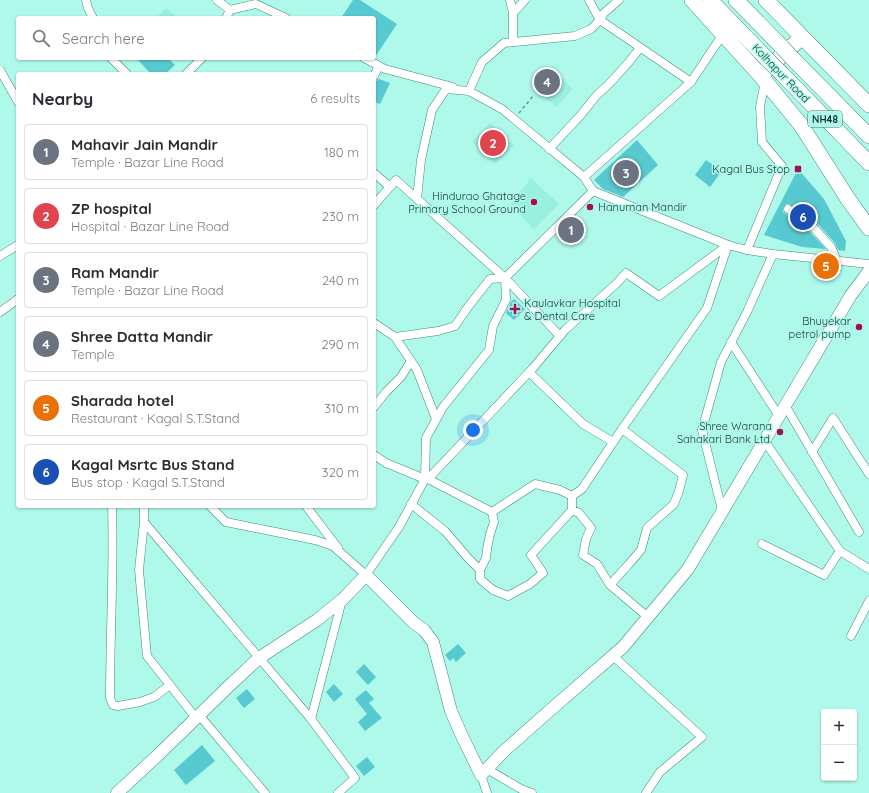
<!DOCTYPE html>
<meta charset="utf-8">
<style>
:root{--surface:#fff;--page:#f2f2f3;--text:#2b2b33;--muted:#7c7c81;--line:#e1e1e2;--accent:#b45309}
body{margin:0;font-family:Quicksand,sans-serif;background:var(--page);color:var(--text)}
.controls{position:absolute;right:12px;bottom:12px;display:grid;overflow:hidden;border-radius:4px;box-shadow:0 1px 3px #0004}
.controls button{width:36px;height:36px;display:grid;place-items:center;padding:0;border:0;border-bottom:1px solid var(--line);background:var(--surface);color:var(--text);font:20px sans-serif}
.you{position:absolute;left:473px;top:430px;width:14px;height:14px;margin:-10px;border:3px solid #fff;border-radius:50%;background:#1a73e8;box-shadow:0 0 0 6px #1a73e833}
.badge{display:grid;place-items:center;width:26px;height:26px;border-radius:50%;background:var(--accent);color:#fff;font-size:13px;font-weight:700}
.pin{position:absolute;translate:-50% -50%;border:2px solid #fff;box-shadow:0 1px 4px #0006}
.list{margin:0;padding:0;list-style:none}
h2{display:flex;justify-content:space-between;align-items:center;height:52px;margin:0;padding:0 16px;font-size:17px}
h2 small{font-size:13px;font-weight:400;color:var(--muted)}
.list li{display:grid;grid-template-columns:26px 1fr auto;gap:12px;align-items:center;box-sizing:border-box;height:56px;margin:0 8px 8px;padding:0 8px;border:1px solid var(--line);border-radius:4px}
.list b{display:block;font-size:15px;white-space:nowrap}
.list p{margin:0;font-size:13px;white-space:nowrap;color:var(--muted)}
.list em{font-size:13px;font-style:normal;color:var(--muted)}
.icon{flex:none;width:22px;height:22px;fill:none;stroke:currentColor;stroke-width:2;stroke-linecap:round;stroke-linejoin:round}
.map{position:relative;flex:none;width:869px;height:793px;overflow:hidden}
.search{position:absolute;background:var(--surface);box-shadow:0 1px 3px #0004;left:16px;top:16px;width:360px;height:44px;display:flex;align-items:center;gap:10px;box-sizing:border-box;padding:0 14px;border-radius:4px;color:var(--muted);font-size:15px}
.panel{position:absolute;background:var(--surface);box-shadow:0 1px 3px #0004;left:16px;top:72px;width:360px;height:436px;border-radius:4px}
.map>svg:first-child{display:block}
.built{fill:#9af0df}
.building{fill:#57c9d0}
.lines{fill:none;stroke-linecap:round;stroke-linejoin:round}
.street-casing{stroke:#418b7e;stroke-width:9}
.secondary-casing{stroke:#418b7e;stroke-width:13}
.highway-casing{stroke:#418b7e;stroke-width:16}
.path{stroke:#61948b;stroke-width:1.5;stroke-dasharray:3 3;stroke-linecap:butt}
.street{stroke:#fff;stroke-width:8}
.secondary{stroke:#fff;stroke-width:12}
.highway{stroke:#fff;stroke-width:15}
.highway-bridge-casing{stroke:#418b7e;stroke-width:16;stroke-linecap:butt}
.highway-bridge{stroke:#fff;stroke-width:15}
.poi-dot{fill:#a21054;stroke:#aff9eb;stroke-width:1.5}
.labels{text-anchor:middle;stroke-width:3;stroke-linejoin:round;paint-order:stroke}
.shield{fill:#aff9eb;stroke:#457169;stroke-width:1}
.shield-label{font-size:10px;font-weight:bold;fill:#183731}
.street-label{font-size:11px;fill:#183731;stroke:#aff9eb}
.poi-label{font-size:11px;fill:#183731;stroke:#aff9eb;text-anchor:end}
</style>
<div class="map">
<svg width="869" height="793" viewBox="0 0 869 793">
<rect width="100%" height="100%" fill="#aff9eb"/>
<g class="built">
<polygon points="166,8 178,18 156,18"/>
<polygon points="563,79 573,89 556,107 545,97"/>
<polygon points="490,123 514,145 495,164 472,142"/>
<polygon points="531,178 559,204 534,229 510,205"/>
</g>
<g class="building">
<polygon points="353,0 360,0 397,24 375,57 374,57 374,18 341,18"/>
<polygon points="136,58 168,58 175,65 165,74 151,74"/>
<polygon points="551,67 561,78 543,96 532,85"/>
<polygon points="379,79 390,83 380,104 374,102 374,82"/>
<polygon points="637,140 658,165 623,197 603,189 594,180"/>
<polygon points="706,160 722,171 710,187 695,175"/>
<polygon points="798,169 824,199 846,241 845,251 838,250 835,243 817,223 789,204 786,204 784,206 783,209 783,212 809,231 826,249 802,247 764,235"/>
<polygon points="571,221 583,231 573,241 561,230"/>
<polygon points="514,299 525,309 514,320 506,313 511,302"/>
<polygon points="458,644 466,653 456,662 453,658 450,661 445,655"/>
<polygon points="364,664 376,677 368,685 356,672"/>
<polygon points="334,684 343,694 334,702 326,692"/>
<polygon points="247,689 255,699 244,708 236,698"/>
<polygon points="366,690 374,699 369,703 382,718 365,731 358,722 367,714 355,699"/>
<polygon points="202,745 215,761 186,785 174,770"/>
<polygon points="367,757 375,767 364,776 356,766"/>
</g>
<g class="lines">
<g class="street-casing">
<g id="street">
<polyline points="86,0 88,8 93,18"/>
<polyline points="217,0 230,10 256,4 286,18"/>
<polyline points="510,0 513,13 513,42"/>
<polyline points="589,0 600,20 604,13 619,0"/>
<polyline points="513,13 525,0"/>
<polyline points="226,18 230,10"/>
<polyline points="111,58 127,74"/>
<polyline points="364,58 385,69 453,87"/>
<polyline points="0,70 18,102"/>
<polyline points="186,74 202,58"/>
<polyline points="374,76 379,66"/>
<polyline points="765,81 760,107 762,142 782,166 747,250 773,254 869,264"/>
<polyline points="469,91 482,62 504,43 575,36 591,29 600,20 691,82"/>
<polyline points="549,149 580,116 596,96 609,84 628,63 640,48"/>
<polyline points="374,173 390,187"/>
<polyline points="593,191 584,177 691,82 723,34"/>
<polyline points="593,191 728,245 747,250"/>
<polyline points="417,199 421,160 432,110 446,89 469,91 502,109 584,177"/>
<polyline points="374,205 396,180 505,278 490,279 468,307 455,326 438,331 395,337"/>
<polyline points="788,209 813,227 831,247 837,261"/>
<polyline points="0,256 18,245"/>
<polyline points="0,312 18,299"/>
<polyline points="374,323 395,337 417,370 436,419"/>
<polyline points="560,336 505,278 593,191"/>
<polyline points="731,342 779,416"/>
<polyline points="529,372 583,424 613,442"/>
<polyline points="785,405 859,532"/>
<polyline points="374,407 386,392 401,377 411,361"/>
<polyline points="622,429 582,489 572,496 560,490 535,484 492,512 428,479 533,368 565,330 617,283 626,273 659,296 728,245"/>
<polyline points="764,440 840,551 869,569"/>
<polyline points="812,452 833,418 869,474"/>
<polyline points="374,455 386,463 425,479"/>
<polyline points="572,496 572,510 579,513 591,528 586,539 583,555 597,564 610,585"/>
<polyline points="411,504 445,531 468,558 480,570 480,579 493,590 508,596 530,584 543,573 531,555 572,510"/>
<path d="M112,506C114,570 110,634 110,698L113,705L118,706L140,702L154,697L170,685"/>
<polyline points="144,506 144,522 139,570 147,656 196,718"/>
<polyline points="210,506 226,522 315,540 333,546 366,575 399,527 425,479 426,438 443,407 489,350 493,326 506,300 505,278"/>
<polyline points="306,506 338,548"/>
<polyline points="722,510 702,430 721,362 747,312 773,254"/>
<polyline points="144,522 311,719 355,778 338,793"/>
<polyline points="762,544 824,575 840,551"/>
<polyline points="480,570 486,558 487,549 490,534 494,522 492,512"/>
<polyline points="648,617 610,585 629,564 641,550 647,528 674,504 679,491 683,475 622,429 707,308 728,245"/>
<polyline points="851,636 869,601"/>
<polyline points="613,656 702,737 660,772 646,793"/>
<polyline points="199,715 265,793"/>
<polyline points="311,719 342,600"/>
<polyline points="487,769 521,789 532,793"/>
<polyline points="481,775 487,793"/>
</g>
</g>
<g class="secondary-casing">
<polyline id="secondary" points="117,793 157,756 229,686 259,658 317,620 343,599 366,575 414,623 424,630 433,642 451,711 462,736 481,775 504,751 556,705 623,647 688,569 851,295 869,271"/>
</g>
<g class="highway-casing">
<g id="highway">
<polyline points="692,0 760,75 801,125 848,199 869,228"/>
<polyline points="710,0 767,59"/>
<polyline points="736,0 782,47"/>
<polyline points="766,0 869,105"/>
<polyline points="792,58 869,136"/>
<polyline points="763,73 802,37"/>
<polyline points="782,74 869,163"/>
</g>
</g>
<polyline class="path" points="519,113 533,96"/>
<use href="#street" class="street"/>
<use href="#secondary" class="secondary"/>
<use href="#highway" class="highway"/>
<g class="highway-bridge-casing">
<g id="highway-bridge">
<polyline points="782,47 792,58"/>
<polyline points="767,59 782,74"/>
</g>
</g>
<use href="#highway-bridge" class="highway-bridge"/>
</g>
<g class="poi-dot">
<rect x="794" y="165" width="8" height="8" rx="2"/>
<circle cx="534" cy="202" r="4"/>
<circle cx="590" cy="207" r="4"/>
<path d="M513 303h4v4h4v4h-4v4h-4v-4h-4v-4h4z"/>
<circle cx="859" cy="327" r="4"/>
<circle cx="780" cy="432" r="4"/>
</g>
<g class="labels">
<rect class="shield" x="808" y="111" width="34" height="16" rx="3"/>
<g class="shield-label">
<text x="825" y="123">NH48</text>
</g>
<g class="street-label">
<text transform="translate(781 73) rotate(46)" y="4">Kolhapur Road</text>
</g>
<g class="poi-label">
<text x="790" y="173">Kagal Bus Stop</text>
<text x="526" y="200">Hindurao Ghatage<tspan x="526" dy="13">Primary School Ground</tspan></text>
<text x="598" y="211" text-anchor="start">Hanuman Mandir</text>
<text x="524" y="307" text-anchor="start">Kaulavkar Hospital<tspan x="524" dy="13">&amp; Dental Care</tspan></text>
<text x="851" y="325">Bhuyekar<tspan x="851" dy="13">petrol pump</tspan></text>
<text x="772" y="430">Shree Warana<tspan x="772" dy="13">Sahakari Bank Ltd.</tspan></text>
</g>
</g>
</svg>
<div class="controls">
<button>+</button>
<button>−</button>
</div>
<div class="you"></div>
<div class="pin badge" style="left:571px;top:230px;background:#6b7280">1</div>
<div class="pin badge" style="left:493px;top:143px;background:#e0444e">2</div>
<div class="pin badge" style="left:626px;top:173px;background:#6b7280">3</div>
<div class="pin badge" style="left:547px;top:82px;background:#6b7280">4</div>
<div class="pin badge" style="left:826px;top:266px;background:#e8710a">5</div>
<div class="pin badge" style="left:803px;top:217px;background:#1a4fb4">6</div>
<div class="search"><svg class="icon" aria-label="search" viewBox="0 0 24 24"><circle cx="10" cy="10" r="6"/><path d="M15 15l6 6"/></svg>Search here</div>
<section class="panel">
<h2>Nearby<small>6 results</small></h2>
<ul class="list">
<li><span class="badge" style="background:#6b7280">1</span><div><b>Mahavir Jain Mandir</b><p>Temple · Bazar Line Road</p></div><em>180 m</em></li>
<li><span class="badge" style="background:#e0444e">2</span><div><b>ZP hospital</b><p>Hospital · Bazar Line Road</p></div><em>230 m</em></li>
<li><span class="badge" style="background:#6b7280">3</span><div><b>Ram Mandir</b><p>Temple · Bazar Line Road</p></div><em>240 m</em></li>
<li><span class="badge" style="background:#6b7280">4</span><div><b>Shree Datta Mandir</b><p>Temple</p></div><em>290 m</em></li>
<li><span class="badge" style="background:#e8710a">5</span><div><b>Sharada hotel</b><p>Restaurant · Kagal S.T.Stand</p></div><em>310 m</em></li>
<li><span class="badge" style="background:#1a4fb4">6</span><div><b>Kagal Msrtc Bus Stand</b><p>Bus stop · Kagal S.T.Stand</p></div><em>320 m</em></li>
</ul>
</section>
</div>
